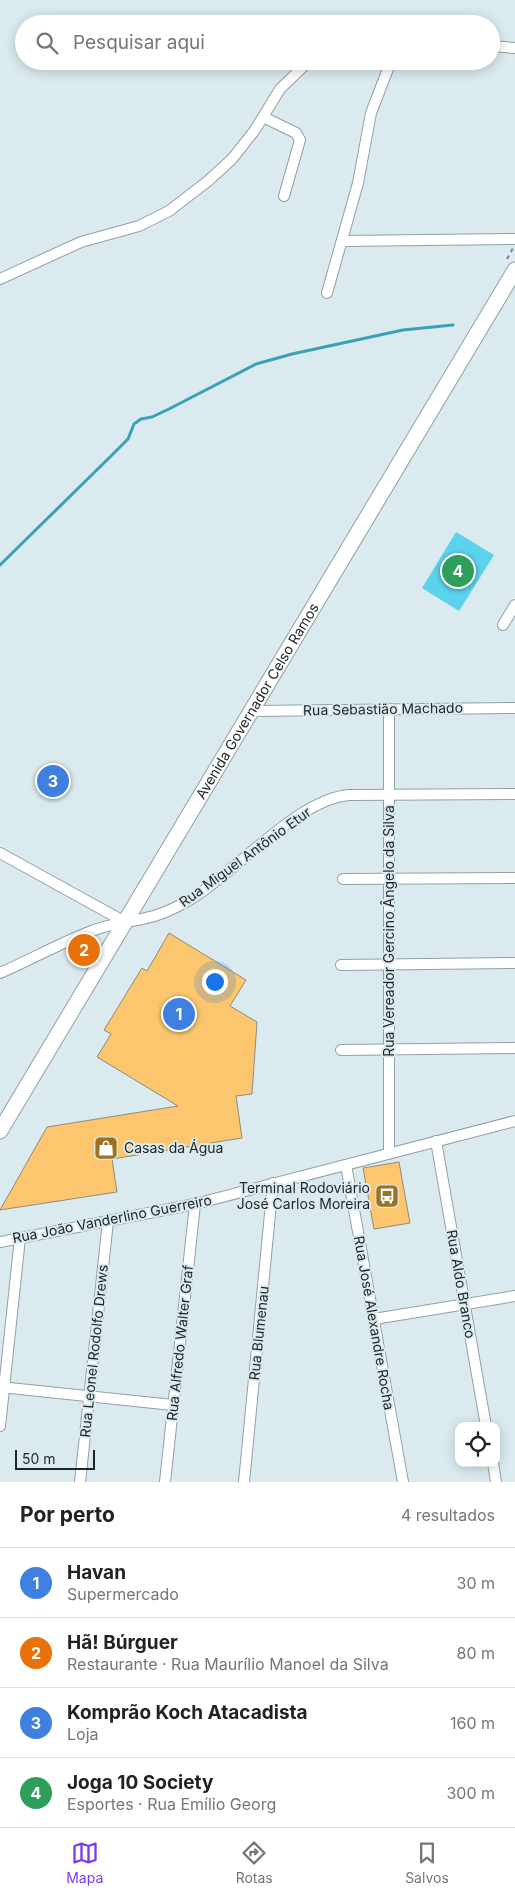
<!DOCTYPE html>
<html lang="pt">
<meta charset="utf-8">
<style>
:root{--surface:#fff;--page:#f6f6f6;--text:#222;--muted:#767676;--line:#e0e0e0;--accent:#7c3aed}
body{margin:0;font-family:Inter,sans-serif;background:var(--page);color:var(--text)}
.controls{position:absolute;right:15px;bottom:15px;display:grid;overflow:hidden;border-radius:10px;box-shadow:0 2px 12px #0003}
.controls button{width:45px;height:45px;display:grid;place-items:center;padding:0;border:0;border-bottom:1px solid var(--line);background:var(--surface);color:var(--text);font:25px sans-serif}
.scale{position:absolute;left:15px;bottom:12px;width:80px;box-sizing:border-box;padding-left:5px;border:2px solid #1f2526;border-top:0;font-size:14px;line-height:18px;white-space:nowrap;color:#1f2526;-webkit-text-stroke:4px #daeaee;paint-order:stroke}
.you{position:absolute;left:214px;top:981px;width:18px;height:18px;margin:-12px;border:4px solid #fff;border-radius:50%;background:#1a73e8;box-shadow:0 0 0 8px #1a73e833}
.badge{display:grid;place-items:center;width:32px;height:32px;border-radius:50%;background:var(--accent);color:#fff;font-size:16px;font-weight:700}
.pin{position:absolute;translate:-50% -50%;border:2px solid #fff;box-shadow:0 1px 5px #0006}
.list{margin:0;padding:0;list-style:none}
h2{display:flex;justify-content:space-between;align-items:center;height:65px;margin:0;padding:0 20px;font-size:21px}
h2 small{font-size:16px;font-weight:400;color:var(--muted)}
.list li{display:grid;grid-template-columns:32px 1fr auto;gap:15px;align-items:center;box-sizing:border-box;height:70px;padding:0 20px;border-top:1px solid var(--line)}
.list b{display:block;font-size:19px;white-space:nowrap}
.list p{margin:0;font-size:16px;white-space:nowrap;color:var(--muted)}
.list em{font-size:16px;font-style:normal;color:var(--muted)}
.icon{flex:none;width:28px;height:28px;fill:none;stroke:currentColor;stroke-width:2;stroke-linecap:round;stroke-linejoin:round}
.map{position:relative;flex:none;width:515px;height:1482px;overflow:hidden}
.search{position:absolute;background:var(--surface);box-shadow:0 2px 12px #0003;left:15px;right:15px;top:15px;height:55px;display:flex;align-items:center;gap:12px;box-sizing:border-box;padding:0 18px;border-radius:28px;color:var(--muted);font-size:19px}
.sheet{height:345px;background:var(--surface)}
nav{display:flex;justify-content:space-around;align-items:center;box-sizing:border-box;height:70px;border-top:1px solid var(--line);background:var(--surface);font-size:14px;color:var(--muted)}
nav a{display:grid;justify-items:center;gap:2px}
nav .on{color:var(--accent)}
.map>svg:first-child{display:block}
.green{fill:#5bd3ed}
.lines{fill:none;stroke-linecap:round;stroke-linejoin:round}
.stream{stroke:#3aa1b7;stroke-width:3}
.building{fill:#fbc66d;stroke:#918b80}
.street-casing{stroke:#92a1a5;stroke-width:12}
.secondary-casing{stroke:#92a1a5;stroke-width:17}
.path{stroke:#7b8588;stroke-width:2;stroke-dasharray:4 4;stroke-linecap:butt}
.street{stroke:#fff;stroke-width:10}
.secondary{stroke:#fff;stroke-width:15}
.labels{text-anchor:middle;stroke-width:4;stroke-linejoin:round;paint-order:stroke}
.street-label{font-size:14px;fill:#1f2526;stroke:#daeaee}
.poi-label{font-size:14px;fill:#1f2526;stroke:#daeaee;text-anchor:start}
</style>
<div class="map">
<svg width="515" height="1482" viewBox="0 0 515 1482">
<rect width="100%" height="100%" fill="#daeaee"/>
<polygon class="green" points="456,532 494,555 459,611 422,588"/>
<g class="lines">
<polyline class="stream" points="0,565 110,457 128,439 134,424 141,419 152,417 169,409 256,364 292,354 403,330 453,325"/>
</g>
<g class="building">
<polygon points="169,933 246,980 230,1006 257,1022 252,1094 236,1096 242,1138 112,1159 117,1192 0,1210 47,1127 178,1106 97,1057 111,1034 104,1030 142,968 147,971"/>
<polygon points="399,1162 410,1223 374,1229 363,1168"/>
</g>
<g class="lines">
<g class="street-casing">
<g id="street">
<polyline points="491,46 515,48"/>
<polyline points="263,117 296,133 300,140 284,196"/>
<polyline points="342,241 515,239"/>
<polyline points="0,279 81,242 139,226 169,211 208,181 232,159 255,130 280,89 309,61"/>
<polyline points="327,293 358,183 371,113 391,61"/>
<polyline points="503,625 515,605"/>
<polyline points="389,709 389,1153"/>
<polyline points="252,711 515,708"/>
<polyline points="0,853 125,922"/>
<polyline points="343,879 515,878"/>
<polyline points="341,965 515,963"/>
<path d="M0,973C32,959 64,941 97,929C112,924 127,922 142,919C159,916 176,908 191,899C236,872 298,799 349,795L515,794"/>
<polyline points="341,1050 515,1048"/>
<polyline points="436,1141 486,1426"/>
<polyline points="346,1165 403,1482"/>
<polyline points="0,1242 195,1204 515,1121"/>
<polyline points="374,1319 515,1296"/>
<polyline points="0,1387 173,1405"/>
<polyline points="0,1426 20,1238"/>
<polyline points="493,1463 496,1482"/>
<polyline points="80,1482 108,1221"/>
<polyline points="165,1482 195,1204"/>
<polyline points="244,1482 273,1183"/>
</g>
</g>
<g class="secondary-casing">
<g id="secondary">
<path id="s1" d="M0,1131L515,270"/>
</g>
</g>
<polyline class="path" points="507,259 513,248"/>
<use href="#street" class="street"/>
<use href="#secondary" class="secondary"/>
</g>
<defs>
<g id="shop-square" transform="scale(1.25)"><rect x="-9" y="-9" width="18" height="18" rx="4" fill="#9c7120" stroke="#daeaee"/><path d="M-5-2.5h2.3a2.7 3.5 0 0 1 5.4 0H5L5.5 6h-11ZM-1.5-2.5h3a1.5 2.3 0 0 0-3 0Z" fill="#fff"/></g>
<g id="bus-square" transform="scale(1.25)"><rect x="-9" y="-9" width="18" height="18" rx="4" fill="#9c7120" stroke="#daeaee"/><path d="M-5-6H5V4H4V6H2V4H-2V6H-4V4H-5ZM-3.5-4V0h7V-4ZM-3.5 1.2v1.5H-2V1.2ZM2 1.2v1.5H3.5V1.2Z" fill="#fff"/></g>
</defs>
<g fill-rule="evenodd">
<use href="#shop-square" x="106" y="1148"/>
<use href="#bus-square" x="387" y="1196"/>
</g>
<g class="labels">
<g class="street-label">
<text dy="5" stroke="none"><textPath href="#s1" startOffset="501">Avenida Governador Celso Ramos</textPath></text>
<text transform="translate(383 709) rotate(-1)" y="5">Rua Sebastião Machado</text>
<text transform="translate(245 857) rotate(-36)" y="5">Rua Miguel Antônio Etur</text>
<text transform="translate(389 931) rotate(-90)" y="5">Rua Vereador Gercino Ângelo da Silva</text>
<text transform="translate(112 1219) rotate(-11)" y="5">Rua João Vanderlino Guerreiro</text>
<text transform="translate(461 1284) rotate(80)" y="5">Rua Aldo Branco</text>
<text transform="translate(374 1323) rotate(80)" y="5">Rua José Alexandre Rocha</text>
<text transform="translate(259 1333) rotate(-84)" y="5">Rua Blumenau</text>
<text transform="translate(180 1343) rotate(-84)" y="5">Rua Alfredo Walter Graf</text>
<text transform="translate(94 1351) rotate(-84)" y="5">Rua Leonel Rodolfo Drews</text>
</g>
<g class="poi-label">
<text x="124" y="1153">Casas da Água</text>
<text x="370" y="1193" text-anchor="end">Terminal Rodoviário<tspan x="370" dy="16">José Carlos Moreira</tspan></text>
</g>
</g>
</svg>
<div class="controls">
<button><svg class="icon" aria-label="locate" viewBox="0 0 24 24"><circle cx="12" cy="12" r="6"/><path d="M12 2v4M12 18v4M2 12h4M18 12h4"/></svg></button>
</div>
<div class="scale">50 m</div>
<div class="you"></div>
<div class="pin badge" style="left:179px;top:1014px;background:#3f7fe0">1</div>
<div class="pin badge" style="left:84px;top:950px;background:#e8710a">2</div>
<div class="pin badge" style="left:53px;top:781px;background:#3f7fe0">3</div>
<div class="pin badge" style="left:458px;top:571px;background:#2e9e5b">4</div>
<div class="search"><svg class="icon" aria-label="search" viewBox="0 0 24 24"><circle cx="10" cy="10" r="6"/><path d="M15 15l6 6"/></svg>Pesquisar aqui</div>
</div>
<section class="sheet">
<h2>Por perto<small>4 resultados</small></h2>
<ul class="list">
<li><span class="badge" style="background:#3f7fe0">1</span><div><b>Havan</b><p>Supermercado</p></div><em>30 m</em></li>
<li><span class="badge" style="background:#e8710a">2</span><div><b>Hã! Búrguer</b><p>Restaurante · Rua Maurílio Manoel da Silva</p></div><em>80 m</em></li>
<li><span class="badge" style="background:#3f7fe0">3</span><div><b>Komprão Koch Atacadista</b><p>Loja</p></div><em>160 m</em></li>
<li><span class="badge" style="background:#2e9e5b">4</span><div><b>Joga 10 Society</b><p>Esportes · Rua Emílio Georg</p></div><em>300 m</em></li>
</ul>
</section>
<nav>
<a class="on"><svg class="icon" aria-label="map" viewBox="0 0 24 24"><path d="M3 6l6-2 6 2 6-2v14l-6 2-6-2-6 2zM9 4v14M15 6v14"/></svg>Mapa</a>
<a><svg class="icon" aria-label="directions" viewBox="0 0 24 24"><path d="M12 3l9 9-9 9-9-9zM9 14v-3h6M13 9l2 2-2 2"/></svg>Rotas</a>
<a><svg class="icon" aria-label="saved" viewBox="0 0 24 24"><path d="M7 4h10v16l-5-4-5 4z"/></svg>Salvos</a>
</nav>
